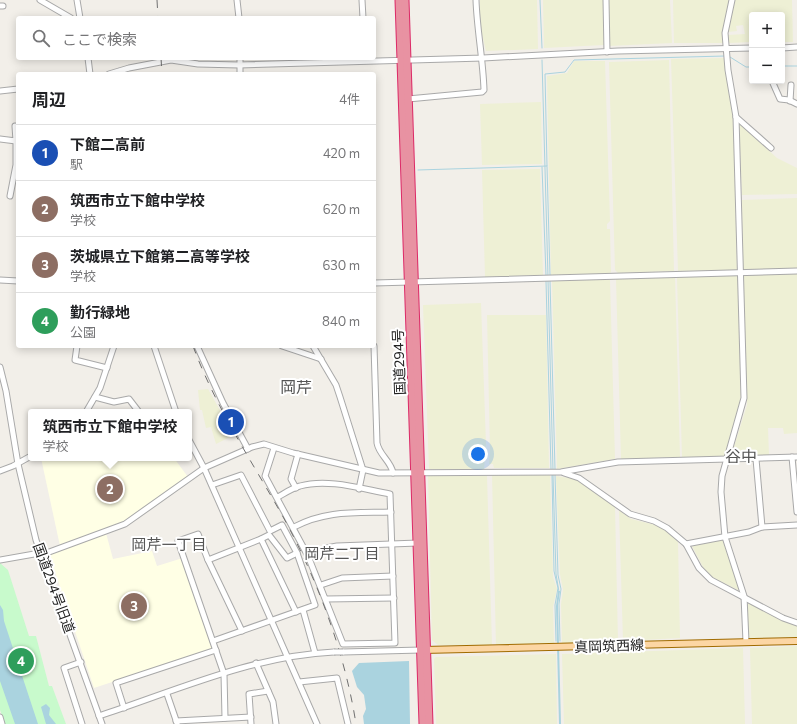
<!DOCTYPE html>
<html lang="ja">
<meta charset="utf-8">
<style>
:root{--surface:#fff;--page:#f2f2f2;--text:#202124;--muted:#757577;--line:#e0e0e0;--accent:#d40000}
body{margin:0;font-family:Commissioner,"Noto Sans JP",sans-serif;background:var(--page);color:var(--text)}
.controls{position:absolute;right:12px;top:12px;display:grid;overflow:hidden;border-radius:4px;box-shadow:0 2px 10px #0003}
.controls button{width:36px;height:36px;display:grid;place-items:center;padding:0;border:0;border-bottom:1px solid var(--line);background:var(--surface);color:var(--text);font:20px sans-serif}
.you{position:absolute;left:478px;top:454px;width:14px;height:14px;margin:-10px;border:3px solid #fff;border-radius:50%;background:#1a73e8;box-shadow:0 0 0 6px #1a73e833}
.badge{display:grid;place-items:center;width:26px;height:26px;border-radius:50%;background:var(--accent);color:#fff;font-size:13px;font-weight:700}
.pin{position:absolute;translate:-50% -50%;border:2px solid #fff;box-shadow:0 1px 4px #0006}
.popup{position:absolute;left:28px;top:409px;width:164px;height:52px;box-sizing:border-box;display:grid;place-content:center;border-radius:4px;background:var(--surface);filter:drop-shadow(0 1px 3px #0005);font-size:13px;white-space:nowrap;color:var(--muted)}
.popup b{font-size:15px;color:var(--text)}
.popup::after{content:'';position:absolute;left:50%;top:100%;margin-left:-8px;border:8px solid transparent;border-top-color:var(--surface)}
.list{margin:0;padding:0;list-style:none}
h2{display:flex;justify-content:space-between;align-items:center;height:52px;margin:0;padding:0 16px;font-size:17px}
h2 small{font-size:13px;font-weight:400;color:var(--muted)}
.list li{display:grid;grid-template-columns:26px 1fr auto;gap:12px;align-items:center;box-sizing:border-box;height:56px;padding:0 16px;border-top:1px solid var(--line)}
.list b{display:block;font-size:15px;white-space:nowrap}
.list p{margin:0;font-size:13px;white-space:nowrap;color:var(--muted)}
.list em{font-size:13px;font-style:normal;color:var(--muted)}
.icon{flex:none;width:22px;height:22px;fill:none;stroke:currentColor;stroke-width:2;stroke-linecap:round;stroke-linejoin:round}
.map{position:relative;flex:none;width:797px;height:724px;overflow:hidden}
.search{position:absolute;background:var(--surface);box-shadow:0 2px 10px #0003;left:16px;top:16px;width:360px;height:44px;display:flex;align-items:center;gap:10px;box-sizing:border-box;padding:0 14px;border-radius:4px;color:var(--muted);font-size:15px}
.panel{position:absolute;background:var(--surface);box-shadow:0 2px 10px #0003;left:16px;top:72px;width:360px;height:276px;border-radius:4px}
.map>svg:first-child{display:block}
.education{fill:#ffffe5}
.farmland{fill:#eef0d5}
.park{fill:#c8facc}
.water{fill:#aad3df}
.lines{fill:none;stroke-linecap:round;stroke-linejoin:round}
.stream{stroke:#aad3df;stroke-width:1}
.minor-casing{stroke:#a9a9a9;stroke-width:7}
.major-casing{stroke:#a06b00;stroke-width:8}
.highway-casing{stroke:#dc2a67;stroke-width:9}
.minor{stroke:#fff;stroke-width:5}
.major{stroke:#fcd6a4;stroke-width:6}
.highway{stroke:#e892a2;stroke-width:7}
.rail{stroke:#707070;stroke-width:1;stroke-dasharray:8 8;stroke-linecap:butt}
.minor-bridge-casing{stroke:#a9a9a9;stroke-width:7;stroke-linecap:butt}
.minor-bridge{stroke:#fff;stroke-width:5}
.labels{text-anchor:middle;stroke-width:4;stroke-linejoin:round;paint-order:stroke}
.street-label{font-size:14px;fill:#222;stroke:#fff}
.neighbourhood-label{font-size:15px;fill:#555;stroke:#fff}
.quarter-label{font-size:16px;fill:#555;stroke:#fff}
</style>
<div class="map">
<svg width="797" height="724" viewBox="0 0 797 724">
<rect width="100%" height="100%" fill="#f2efe9"/>
<g class="education">
<polygon points="41,458 174,458 188,477 124,522 60,546"/>
<polygon points="106,533 113,559 152,551 157,566 186,557 213,646 212,649 94,688 50,557 53,552"/>
</g>
<g class="farmland">
<polygon points="480,0 537,0 538,49 486,51 480,26"/>
<polygon points="543,0 603,0 604,45 544,48"/>
<polygon points="608,0 670,0 672,43 609,46"/>
<polygon points="673,0 731,0 723,43 674,43"/>
<polygon points="735,0 792,0 793,42 782,42 782,15 752,15 752,42 728,43 728,35 745,34 743,25 736,26 737,31 728,32"/>
<polygon points="724,58 733,109 737,270 678,271 671,59"/>
<polygon points="669,60 674,271 618,273 615,270 609,62"/>
<polygon points="574,61 605,61 610,221 607,224 607,229 610,229 611,272 609,274 551,275 547,76 567,73"/>
<polygon points="541,102 542,164 482,165 480,104"/>
<polygon points="740,124 777,158 797,168 797,194 742,195 739,125"/>
<polygon points="540,169 543,275 485,277 482,170"/>
<polygon points="797,198 797,268 743,270 742,200"/>
<polygon points="797,273 797,433 784,434 783,428 768,428 769,455 731,456 747,405 743,275"/>
<polygon points="738,275 741,404 725,457 682,458 677,277"/>
<polygon points="675,277 680,457 621,459 616,279"/>
<polygon points="552,280 610,280 615,459 557,469"/>
<polygon points="481,303 486,445 484,469 429,469 423,305"/>
<polygon points="487,315 546,315 549,468 494,468 493,464 489,464 490,450"/>
<polygon points="208,389 234,435 216,444 211,427 206,428 202,410 200,410 198,390"/>
<polygon points="492,475 550,475 553,577 557,589 553,607 554,643 496,645"/>
<polygon points="428,476 487,476 492,645 438,645 432,640"/>
<polygon points="556,476 576,479 615,507 618,641 562,644 561,604 563,590 560,574"/>
<polygon points="619,510 631,519 656,525 666,530 678,542 680,638 623,641"/>
<polygon points="724,539 740,591 712,577 705,571 691,544"/>
<polygon points="748,602 781,620 797,625 797,637 748,638"/>
<polygon points="797,646 797,724 752,724 750,648"/>
<polygon points="743,648 745,724 564,724 562,654"/>
<polygon points="556,654 557,724 436,724 434,659 436,657"/>
</g>
<polygon class="park" points="0,563 8,570 29,636 36,636 49,686 52,686 66,724 5,724 0,710"/>
<g class="water">
<polygon points="558,591 560,591 558,605 561,724 559,724 556,606"/>
<polygon points="0,605 3,610 4,621 38,724 15,724 0,681"/>
<polygon points="409,661 410,724 364,724 363,716 366,709 364,695 357,687 352,671 359,663"/>
<polygon points="46,704 50,708 49,715 56,724 46,724 41,707"/>
</g>
<g class="lines">
<g class="stream">
<polyline points="540,0 542,48"/>
<polyline points="730,57 746,67 752,67"/>
<polyline points="542,60 548,277"/>
<polyline points="782,66 797,66"/>
<polyline points="547,166 550,275"/>
<polyline points="542,167 546,275"/>
<polyline points="418,170 547,166 545,74 565,72 574,60 725,56"/>
<polyline points="548,280 553,470"/>
<polyline points="546,281 551,469"/>
<polyline points="550,281 555,469"/>
<polyline points="552,475 554,571 558,588 555,605 556,641"/>
<polyline points="553,475 556,574 559,592"/>
<polyline points="555,475 558,575 561,589 559,604 560,641"/>
</g>
<g class="minor-casing">
<g id="minor">
<polyline points="40,0 71,18"/>
<polyline points="77,0 80,18"/>
<polyline points="237,0 239,18"/>
<polyline points="362,0 363,18"/>
<polyline points="606,0 607,52"/>
<polyline points="732,0 725,33 728,70 736,117 744,398 722,476 721,492 725,537 744,596 746,642"/>
<polyline points="0,6 3,6"/>
<polyline points="782,48 797,47"/>
<polyline points="88,58 90,74"/>
<polyline points="109,74 129,68 171,60 198,64 239,65 483,58 618,51 752,48"/>
<polyline points="240,74 240,58"/>
<polyline points="772,81 780,99 789,100 797,104"/>
<polyline points="0,91 18,89"/>
<path d="M408,99L482,92L484,90C483,59 477,30 476,0"/>
<polyline points="790,101 791,85"/>
<polyline points="736,117 771,148"/>
<polyline points="0,139 16,141 15,126"/>
<polyline points="10,196 16,165 16,141"/>
<polyline points="0,280 18,281"/>
<polyline points="374,283 797,271"/>
<polyline points="77,346 75,360 107,368"/>
<polyline points="154,346 176,412"/>
<polyline points="197,346 223,403 248,449"/>
<polyline points="282,346 321,359"/>
<polyline points="313,346 336,385 340,397 363,470 359,489"/>
<path d="M374,346L377,443C379,455 391,461 393,473"/>
<polyline points="0,367 6,391 18,464 36,540 102,724"/>
<polyline points="95,397 114,402 129,399 139,412"/>
<polyline points="86,412 100,388 114,346"/>
<polyline points="189,440 204,468 317,724"/>
<path d="M274,448L265,476L308,556L343,644L395,643L390,494C362,489 328,478 300,486C292,488 285,493 278,497"/>
<polyline points="792,457 797,512"/>
<polyline points="756,459 762,527"/>
<polyline points="0,471 13,466 31,456"/>
<polyline points="564,473 579,478 630,514 654,521 667,528 686,544 699,568 711,580 783,618 797,623"/>
<polyline points="212,485 241,475 270,531 282,525 297,553 315,605 213,641"/>
<polyline points="296,488 291,479 298,454"/>
<path d="M294,527C326,510 355,513 391,512"/>
<polyline points="261,539 269,535 287,558 297,553"/>
<polyline points="686,544 749,532 762,527 797,525"/>
<polyline points="41,555 125,524 204,468 252,447 264,444 293,453 379,473 561,472 618,462 797,457"/>
<polyline points="308,556 326,548 337,546 418,543"/>
<polyline points="0,560 40,553"/>
<polyline points="208,560 242,631"/>
<polyline points="321,585 342,578 393,576"/>
<polyline points="326,599 394,598"/>
<polyline points="303,610 315,653"/>
<polyline points="343,652 421,650"/>
<polyline points="81,662 64,668 82,724"/>
<polyline points="256,663 273,702 276,724"/>
<polyline points="299,682 337,678 348,724"/>
<polyline points="167,694 177,723"/>
<polyline points="124,708 116,683 216,650"/>
<path d="M99,716C175,691 252,656 334,652"/>
<polyline points="0,717 2,724"/>
<polyline points="225,718 224,674 178,541 198,534 208,560 261,539 296,612"/>
<polyline points="176,721 251,717"/>
<polyline points="251,724 249,694 268,691"/>
</g>
</g>
<g class="major-casing">
<polyline id="major" points="423,650 797,641"/>
</g>
<g class="highway-casing">
<g id="highway">
<polyline points="399,0 423,724"/>
<polyline points="405,0 429,724"/>
</g>
</g>
<use href="#minor" class="minor"/>
<use href="#major" class="major"/>
<use href="#highway" class="highway"/>
<g class="rail">
<polyline points="157,0 158,18"/>
<polyline points="161,58 162,74"/>
<path d="M193,346C215,406 251,460 282,515C317,578 345,653 356,724"/>
</g>
<g class="minor-bridge-casing">
<polyline id="minor-bridge" points="334,652 343,652"/>
</g>
<use href="#minor-bridge" class="minor-bridge"/>
</g>
<g class="labels">
<g class="street-label">
<text transform="translate(399 362) rotate(-92)" y="5">国道294号</text>
<text transform="translate(54 588) rotate(70)" y="5">国道294号旧道</text>
<text transform="translate(609 646) rotate(-2)" y="5">真岡筑西線</text>
</g>
<g class="neighbourhood-label">
<text x="169" y="550">岡芹一丁目</text>
<text x="342" y="559">岡芹二丁目</text>
</g>
<g class="quarter-label">
<text x="296" y="393">岡芹</text>
<text x="741" y="462">谷中</text>
</g>
</g>
</svg>
<div class="controls">
<button>+</button>
<button>−</button>
</div>
<div class="you"></div>
<div class="pin badge" style="left:231px;top:422px;background:#1a4fb4">1</div>
<div class="pin badge" style="left:110px;top:489px;background:#8d6e63">2</div>
<div class="popup"><b>筑西市立下館中学校</b>学校</div>
<div class="pin badge" style="left:134px;top:606px;background:#8d6e63">3</div>
<div class="pin badge" style="left:21px;top:661px;background:#2e9e5b">4</div>
<div class="search"><svg class="icon" aria-label="search" viewBox="0 0 24 24"><circle cx="10" cy="10" r="6"/><path d="M15 15l6 6"/></svg>ここで検索</div>
<section class="panel">
<h2>周辺<small>4件</small></h2>
<ul class="list">
<li><span class="badge" style="background:#1a4fb4">1</span><div><b>下館二高前</b><p>駅</p></div><em>420 m</em></li>
<li><span class="badge" style="background:#8d6e63">2</span><div><b>筑西市立下館中学校</b><p>学校</p></div><em>620 m</em></li>
<li><span class="badge" style="background:#8d6e63">3</span><div><b>茨城県立下館第二高等学校</b><p>学校</p></div><em>630 m</em></li>
<li><span class="badge" style="background:#2e9e5b">4</span><div><b>勤行緑地</b><p>公園</p></div><em>840 m</em></li>
</ul>
</section>
</div>
